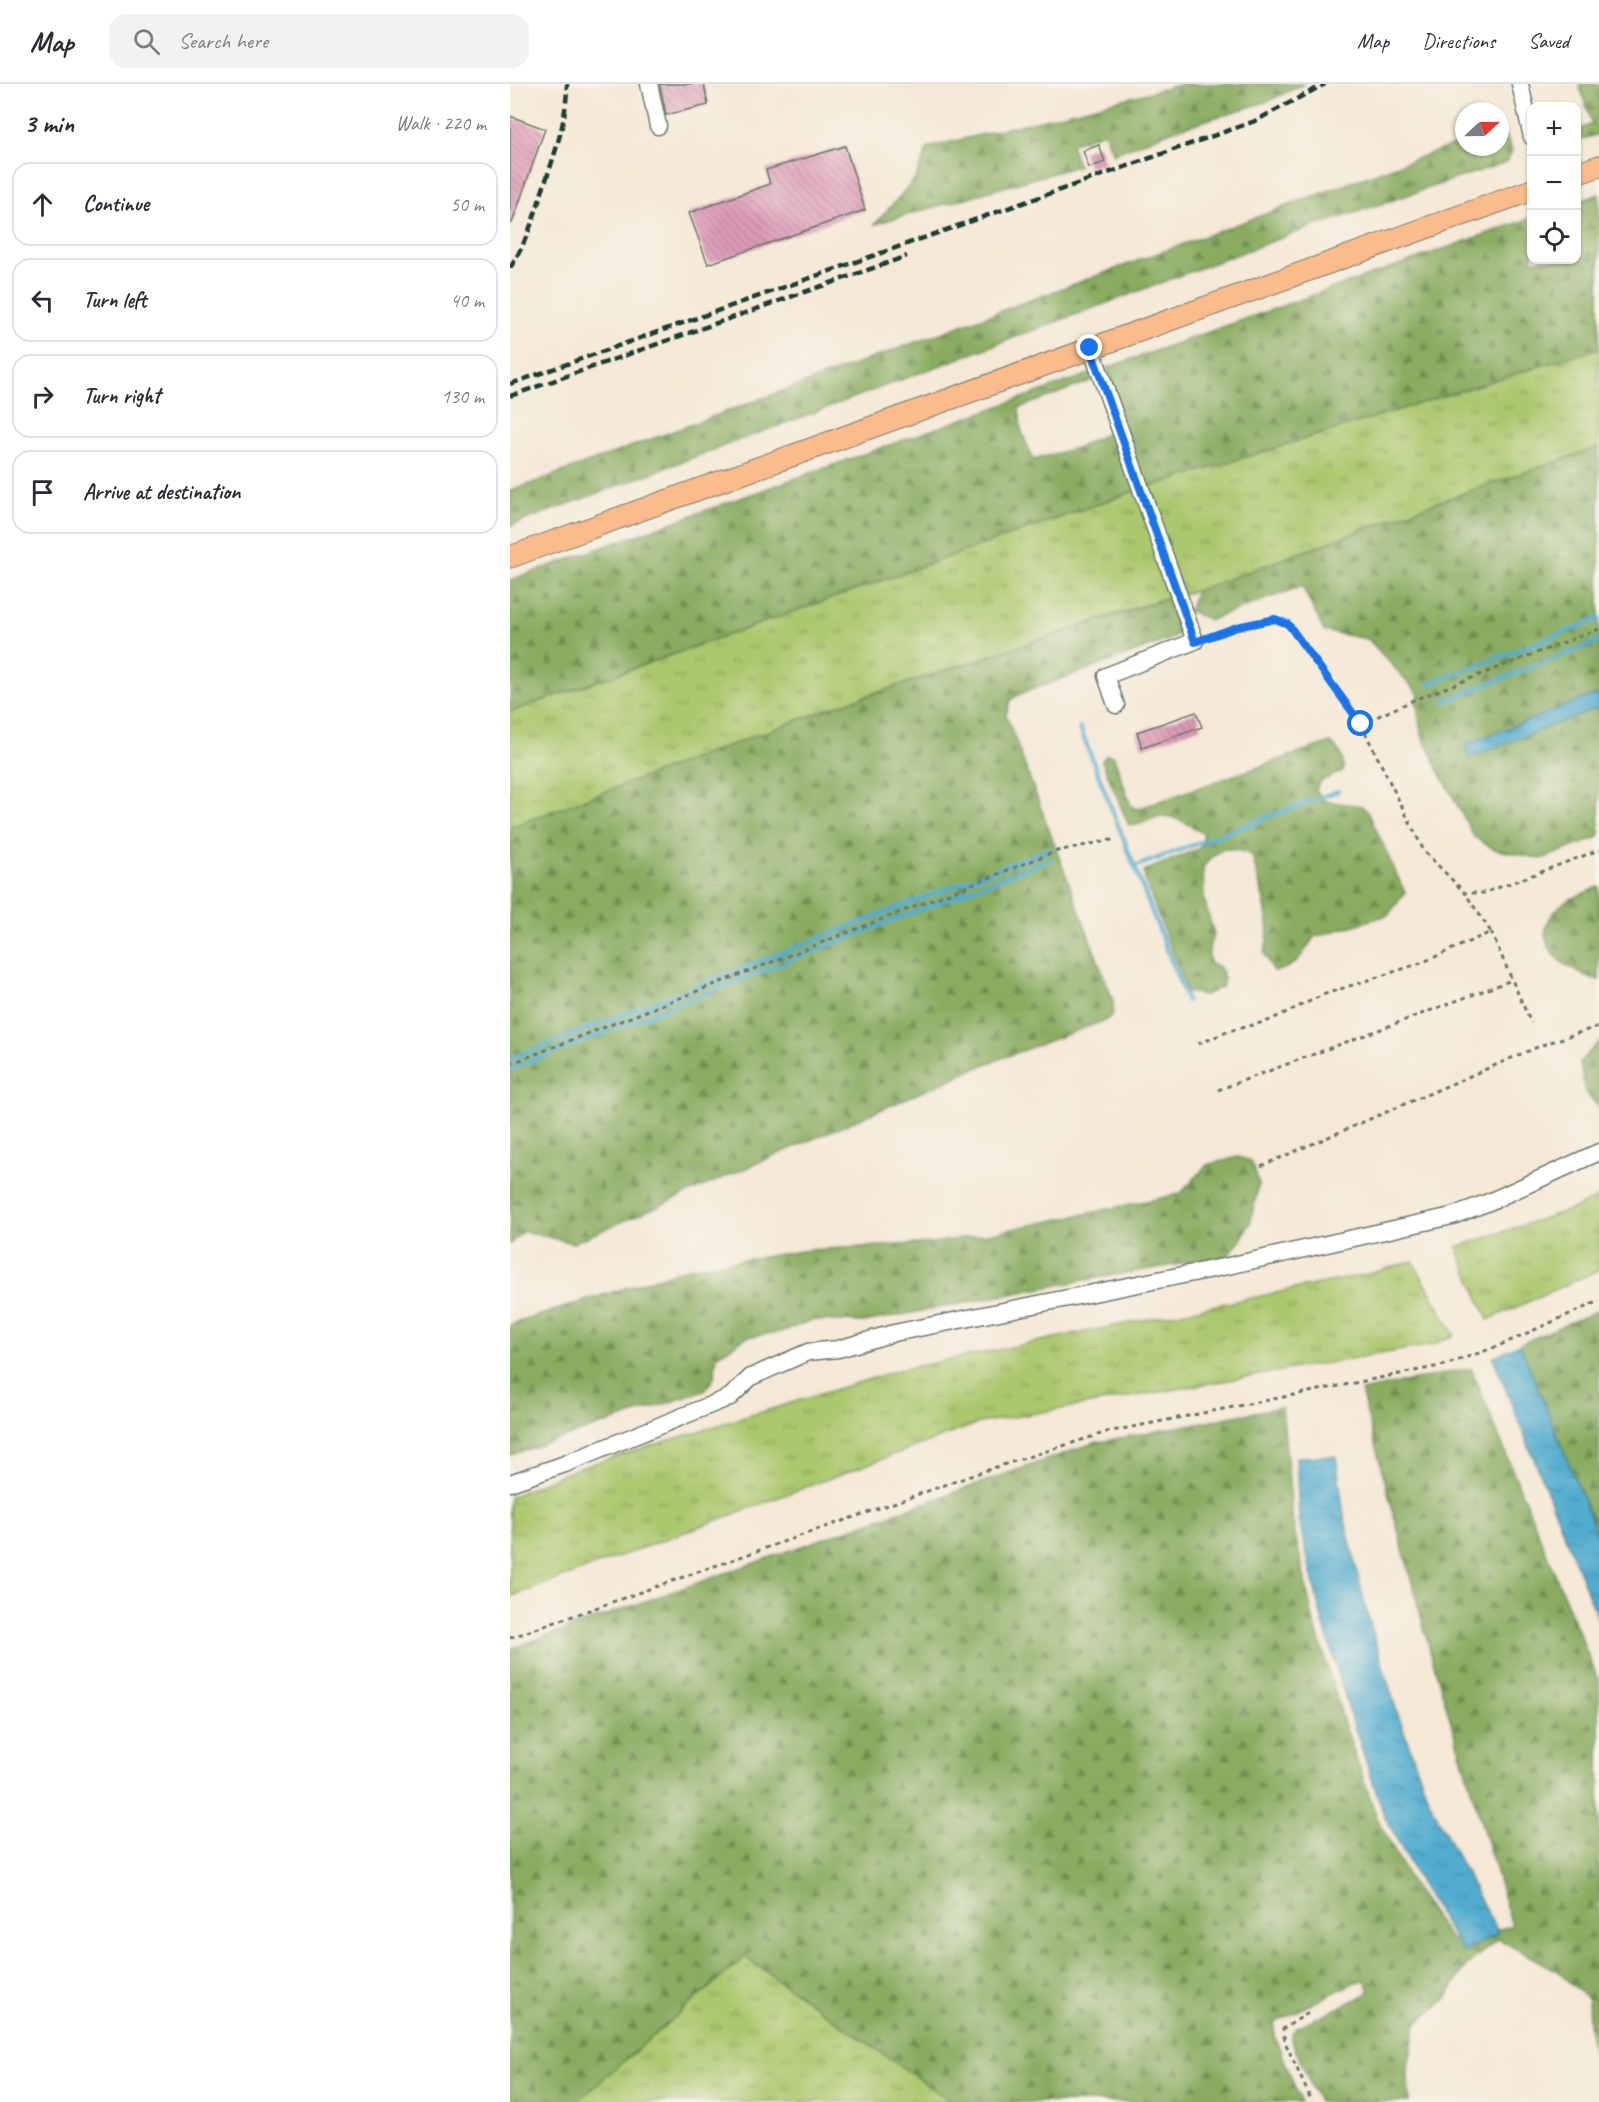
<!DOCTYPE html>
<meta charset="utf-8">
<style>
:root{--surface:#fff;--page:#f2f2f3;--text:#2b2b33;--muted:#7c7c81;--line:#e1e1e2}
body{margin:0;font-family:Caveat,sans-serif;background:var(--page);color:var(--text)}
.controls{position:absolute;right:18px;top:18px;display:grid;overflow:hidden;border-radius:12px;box-shadow:0 2px 4px #0004}
.controls button{width:54px;height:54px;display:grid;place-items:center;padding:0;border:0;border-bottom:2px solid var(--line);background:var(--surface);color:var(--text);font:30px sans-serif}
.compass{position:absolute;left:945px;top:18px;width:54px;height:54px;border-radius:50%;background:var(--surface);box-shadow:0 2px 4px #0004;rotate:68deg}
.stop{position:absolute;width:18px;height:18px;margin:-14px;border:4px solid #1a73e8;border-radius:50%;background:#fff}
.stop.end{background:#1a73e8;border-color:#fff;box-shadow:0 2px 6px #0008}
.list{margin:0;padding:0;list-style:none}
h2{display:flex;justify-content:space-between;align-items:center;height:78px;margin:0;padding:0 24px;font-size:26px}
h2 small{font-size:20px;font-weight:400;color:var(--muted)}
.list li{display:grid;grid-template-columns:39px 1fr auto;gap:18px;align-items:center;box-sizing:border-box;height:84px;margin:0 12px 12px;padding:0 12px;border:2px solid var(--line);border-radius:18px}
.list b{display:block;font-size:22px;white-space:nowrap}
.list em{font-size:20px;font-style:normal;color:var(--muted)}
.icon{flex:none;width:33px;height:33px;fill:none;stroke:currentColor;stroke-width:2;stroke-linecap:round;stroke-linejoin:round}
.map{position:relative;flex:none;width:1089px;height:2018px;overflow:hidden}
header{display:flex;align-items:center;gap:36px;box-sizing:border-box;height:84px;padding:0 30px;background:var(--surface);border-bottom:2px solid var(--line)}
header strong{font-size:28px}
nav{display:flex;gap:33px;margin-inline-start:auto;font-size:21px}
.search{width:420px;height:54px;background:var(--page);display:flex;align-items:center;gap:15px;box-sizing:border-box;padding:0 21px;border-radius:18px;color:var(--muted);font-size:22px}
main{display:flex}
aside{flex:1;background:var(--surface)}
.map>svg:first-child{display:block}
.grass{fill:url(#grass-tufts);stroke:#668251;stroke-width:1.5}
.forest{fill:url(#forest-firs);stroke:#54744a;stroke-width:1.5}
.water{fill:url(#water-ripples);stroke:#387482;stroke-width:1.5}
.lines{fill:none;stroke-linecap:round;stroke-linejoin:round}
.stream{stroke:#51accf;stroke-width:4.5}
.building{fill:url(#building-back-hatch)}
.minor-casing{stroke:#6a796d;stroke-width:19}
.major-casing{stroke:#6a796d;stroke-width:23}
.path{stroke:#6a796d;stroke-width:3;stroke-dasharray:4.5 4.5;stroke-linecap:butt}
.minor{stroke:#fff;stroke-width:16}
.major{stroke:#fbbb8c;stroke-width:21}
.rail{stroke:#1f3d34;stroke-width:4.5;stroke-dasharray:9 4.5;stroke-linecap:butt}
.route{stroke:#1a73e8;stroke-width:8}
</style>
<header>
<strong>Map</strong>
<div class="search"><svg class="icon" aria-label="search" viewBox="0 0 24 24"><circle cx="10" cy="10" r="6"/><path d="M15 15l6 6"/></svg>Search here</div>
<nav><a>Map</a><a>Directions</a><a>Saved</a></nav>
</header>
<main>
<aside>
<h2>3 min<small>Walk · 220 m</small></h2>
<ul class="list">
<li><svg class="icon" aria-label="ahead" viewBox="0 0 24 24"><path d="M12 20V5M6 11l6-6 6 6"/></svg><div><b>Continue</b></div><em>50 m</em></li>
<li><svg class="icon" aria-label="left" viewBox="0 0 24 24"><path d="M17 20v-9H6M10 6l-5 5 5 5"/></svg><div><b>Turn left</b></div><em>40 m</em></li>
<li><svg class="icon" aria-label="right" viewBox="0 0 24 24"><path d="M7 20v-9h11M14 6l5 5-5 5"/></svg><div><b>Turn right</b></div><em>130 m</em></li>
<li><svg class="icon" aria-label="arrive" viewBox="0 0 24 24"><path d="M6 21V4h12l-3 4 3 4H6"/></svg><div><b>Arrive at destination</b></div></li>
</ul>
</aside>
<div class="map">
<svg width="1089" height="2018" viewBox="0 0 1089 2018">
<defs>
<pattern id="grass-tufts" width="24" height="20" patternUnits="userSpaceOnUse" patternTransform="scale(1.5)"><rect width="24" height="20" fill="#acc86e"/><path d="M3 7l-1-3M5 7V3M7 7l1-3M15 17l-1-3M17 17v-4M19 17l1-3" fill="none" stroke="#8ba45b"/></pattern>
<pattern id="forest-firs" width="22" height="20" patternUnits="userSpaceOnUse" patternTransform="scale(1.5)"><rect width="22" height="20" fill="#89ac61"/><path d="M5 1l3.5 6h-7zM16 11l3.5 6h-7z" fill="#6f8d51"/></pattern>
<pattern id="water-ripples" width="26" height="14" patternUnits="userSpaceOnUse" patternTransform="scale(1.5)"><rect width="26" height="14" fill="#51accf"/><path d="M2 4q2-2 4 0t4 0M15 11q2-2 4 0t4 0" fill="none" stroke="#438da9"/></pattern>
<pattern id="building-back-hatch" width="6" height="6" patternUnits="userSpaceOnUse" patternTransform="scale(1.5)"><rect width="6" height="6" fill="#de9ab7"/><path d="M-1 5l2 2M0 0l6 6M5-1l2 2" fill="none" stroke="#b37f96"/></pattern>
</defs>
<rect width="100%" height="100%" fill="#f7f3e8"/>
<filter id="ink" filterUnits="userSpaceOnUse"><feTurbulence type="fractalNoise" baseFrequency=".0167" numOctaves="2"/><feDisplacementMap in="SourceGraphic" scale="12" xChannelSelector="R" yChannelSelector="G"/><feConvolveMatrix kernelMatrix="1 2 1 2 8 2 1 2 1" color-interpolation-filters="sRGB"/></filter>
<filter id="wash" filterUnits="userSpaceOnUse"><feTurbulence type="fractalNoise" baseFrequency=".008" numOctaves="4" result="noise"/><feDisplacementMap in="SourceGraphic" scale="24" xChannelSelector="R" yChannelSelector="G"/><feGaussianBlur stdDeviation="1.35" result="paint"/><feColorMatrix in="noise" values="0 0 0 0 0 0 0 0 0 0 0 0 0 0 0 0 0 1.4 0 .05"/><feComposite in="paint" operator="in"/></filter>
<g filter="url(#wash)">
<rect width="100%" height="100%" fill="#f5e8d6"/>
<g class="grass">
<polygon points="1089,264 1089,363 922,420 686,507 649,516 326,622 0,743 0,628 616,410"/>
<polygon points="1089,1113 1089,1186 978,1236 947,1163 1065,1124"/>
<polygon points="903,1177 944,1251 922,1261 469,1339 0,1513 0,1413 65,1385 389,1286 858,1190"/>
<polygon points="235,1873 442,2018 66,2018"/>
</g>
<g class="forest">
<polygon points="673,0 794,0 756,18 664,46 603,70 594,48 561,60 568,82 365,140 405,95 418,64"/>
<polygon points="1069,0 1089,0 1089,50 1070,56 1067,52 1067,46 1082,40"/>
<polygon points="990,47 995,48 1002,67 997,78 787,148 0,442 0,407 954,57 954,63 990,63"/>
<polygon points="1089,110 1089,264 616,410 0,628 0,496 582,289 581,297 509,324 511,345 523,376 569,363 615,341 597,284 1021,134 1022,176 1066,176 1067,118"/>
<polygon points="1089,363 1089,753 1032,775 984,765 964,753 927,683 911,649 906,615 910,611 858,555 814,547 792,502 700,536 679,527 686,507 922,420"/>
<path d="M656,515C666,522 671,536 670,548L663,554L510,610L500,616L496,631L603,917V930L596,936L476,980L63,1159L13,1147L0,1160V743L326,622Z"/>
<path d="M820,658C831,667 834,674 833,687L809,698L806,706L814,717L852,722L859,730L895,809L878,831L804,853C793,870 785,886 763,887L754,869C765,839 749,802 742,771C716,761 711,762 693,783L694,815L704,851C698,861 698,869 700,880L710,883L714,894L712,903L695,911L677,908L635,796L634,787L688,765L694,759L693,750C682,742 668,733 654,732C640,732 631,745 618,740L592,677L596,671H601L604,673L621,722L627,725Z"/>
<path d="M1089,803V896C1053,886 1013,857 1051,821C1060,813 1078,808 1089,803Z"/>
<polygon points="1089,958 1089,1023 1075,1008 1070,978"/>
<polygon points="728,1073 741,1077 749,1099 740,1139 731,1156 718,1172 575,1196 354,1238 302,1236 271,1248 236,1253 207,1272 204,1294 194,1307 0,1371 0,1241 5,1239 178,1184 299,1166 422,1159 483,1149 670,1110 697,1081"/>
<polygon points="1089,1226 1089,1454 1010,1260"/>
<polygon points="961,1284 1089,1598 1089,1986 1080,1958 1078,1915 1047,1887 988,1855 956,1882 935,1916 906,1939 898,1984 899,2018 808,2018 781,1955 782,1949 787,1943 857,1910 859,1905 855,1896 845,1898 764,1939 764,1951 791,2018 442,2018 235,1873 66,2018 0,2018 0,1565 584,1359 772,1323 783,1439 803,1535 835,1642 867,1734 904,1804 941,1856 1002,1842 922,1574 851,1307"/>
</g>
<g class="water">
<polygon points="1086,610 1089,615 1089,623 959,674 955,661"/>
<polygon points="1010,1260 1089,1454 1089,1537 983,1273"/>
<polygon points="826,1372 834,1432 856,1526 887,1628 918,1714 950,1778 988,1849 953,1869 910,1799 874,1731 843,1639 812,1535 789,1437 786,1373"/>
</g>
<g class="lines">
<g class="stream">
<polyline points="919,600 1089,535"/>
<polyline points="934,617 1089,557"/>
<polyline points="570,644 677,917"/>
<polyline points="624,783 828,707"/>
<polyline points="0,975 539,765"/>
<polyline points="0,985 540,775"/>
</g>
</g>
<g id="blocks">
<g class="building">
<polygon points="150,0 194,0 198,21 156,31"/>
<polygon points="0,32 35,45 2,139 0,139"/>
<polygon points="589,61 595,78 579,84 573,67"/>
<polygon points="335,62 355,126 198,180 179,129 260,100 256,86"/>
<polygon points="686,628 692,643 632,664 627,648"/>
</g>
</g>
</g>
<g filter="url(#ink)">
<use href="#blocks" fill-opacity="0" stroke="#6a796d" stroke-width="1.5"/>
<g class="lines">
<g class="minor-casing">
<g id="minor">
<polyline points="139,0 148,42"/>
<polyline points="1010,0 1022,53"/>
<polyline points="581,264 685,557 596,592 606,621"/>
<polyline points="0,1399 55,1380 220,1313 241,1293 298,1268 328,1265 384,1249 718,1182 942,1132 979,1118 1089,1068"/>
</g>
</g>
<g class="major-casing">
<g id="major">
<polyline points="1066,90 1089,82"/>
<polyline points="0,473 1022,106"/>
</g>
</g>
<g class="path">
<polyline points="698,553 727,543 765,535 778,540 851,640 914,767 955,809 974,809 1089,766"/>
<polyline points="851,640 906,615 1089,545"/>
<polyline points="981,848 1021,939"/>
<polyline points="688,960 719,947 758,937 815,910 911,879 981,848 955,809"/>
<polyline points="0,980 547,767 606,755"/>
<polyline points="708,1006 1002,896"/>
<polyline points="751,1082 1032,961 1089,942"/>
<polyline points="0,1554 483,1384 597,1348 935,1281 986,1263 1089,1217"/>
<polyline points="798,1929 773,1945 775,1958 802,2018"/>
</g>
<use href="#minor" class="minor"/>
<use href="#major" class="major"/>
<g class="rail">
<path d="M0,184C15,161 24,134 32,108C44,72 57,37 57,0"/>
<polyline points="0,300 745,37 815,0"/>
<polyline points="0,312 397,172"/>
</g>
</g>
</g>
<g class="lines" filter="url(#ink)">
<polyline class="route" points="580,264 685,558 727,543 765,535 778,540 851,640"/>
</g>
</svg>
<div class="controls">
<button>+</button>
<button>−</button>
<button><svg class="icon" aria-label="locate" viewBox="0 0 24 24"><circle cx="12" cy="12" r="6"/><path d="M12 2v4M12 18v4M2 12h4M18 12h4"/></svg></button>
</div>
<svg class="compass" viewBox="-18 -18 36 36"><path d="M0-13l5 13h-10z" fill="#e53935"/><path d="M0 13l5-13h-10z" fill="#7c7c81"/></svg>
<div class="stop" style="left:851px;top:640px"></div>
<div class="stop end" style="left:580px;top:264px"></div>
</div>
</main>
